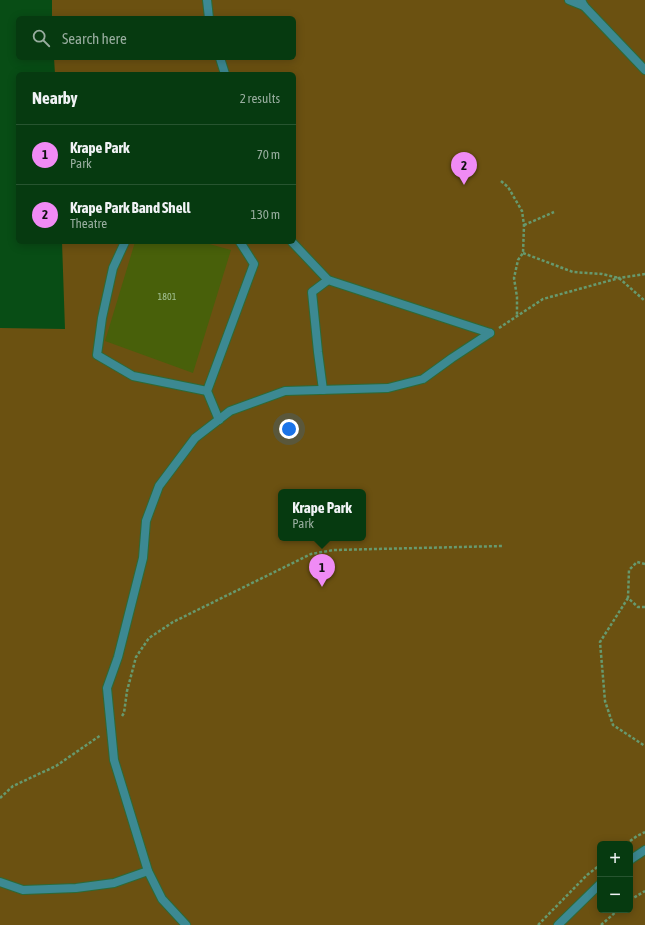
<!DOCTYPE html>
<meta charset="utf-8">
<style>
:root{--surface:#063a10;--page:#0f4119;--text:#f1f3f6;--muted:#98ad9f;--line:#275430;--accent:#f08bf5}
body{margin:0;font-family:"Asap Condensed",sans-serif;background:var(--page);color:var(--text)}
.controls{position:absolute;right:12px;bottom:12px;display:grid;overflow:hidden;border-radius:6px;box-shadow:0 2px 10px #0003}
.controls button{width:36px;height:36px;display:grid;place-items:center;padding:0;border:0;border-bottom:1px solid var(--line);background:var(--surface);color:var(--text);font:20px sans-serif}
.you{position:absolute;left:289px;top:429px;width:14px;height:14px;margin:-10px;border:3px solid #fff;border-radius:50%;background:#1a73e8;box-shadow:0 0 0 6px #1a73e833}
.badge{display:grid;place-items:center;width:26px;height:26px;border-radius:50%;background:var(--accent);color:#111;font-size:13px;font-weight:700}
.pin{position:absolute;translate:-50% -33px;filter:drop-shadow(0 1px 2px #0008)}
.pin::after{content:'';position:absolute;top:21px;width:14px;height:12px;background:inherit;clip-path:polygon(0 0,100% 0,50% 100%)}
.popup{position:absolute;left:278px;top:489px;width:88px;height:52px;box-sizing:border-box;display:grid;place-content:center;border-radius:6px;background:var(--surface);filter:drop-shadow(0 1px 3px #0005);font-size:13px;white-space:nowrap;color:var(--muted)}
.popup b{font-size:15px;color:var(--text)}
.popup::after{content:'';position:absolute;left:50%;top:100%;margin-left:-8px;border:8px solid transparent;border-top-color:var(--surface)}
.list{margin:0;padding:0;list-style:none}
h2{display:flex;justify-content:space-between;align-items:center;height:52px;margin:0;padding:0 16px;font-size:17px}
h2 small{font-size:13px;font-weight:400;color:var(--muted)}
.list li{display:grid;grid-template-columns:26px 1fr auto;gap:12px;align-items:center;box-sizing:border-box;height:60px;padding:0 16px;border-top:1px solid var(--line)}
.list b{display:block;font-size:15px;white-space:nowrap}
.list p{margin:0;font-size:13px;white-space:nowrap;color:var(--muted)}
.list em{font-size:13px;font-style:normal;color:var(--muted)}
.icon{flex:none;width:22px;height:22px;fill:none;stroke:currentColor;stroke-width:2;stroke-linecap:round;stroke-linejoin:round}
.map{position:relative;flex:none;width:645px;height:925px;overflow:hidden}
.search{position:absolute;background:var(--surface);box-shadow:0 2px 10px #0003;left:16px;top:16px;width:280px;height:44px;display:flex;align-items:center;gap:10px;box-sizing:border-box;padding:0 14px;border-radius:6px;color:var(--muted);font-size:15px}
.panel{position:absolute;background:var(--surface);box-shadow:0 2px 10px #0003;left:16px;top:72px;width:280px;height:172px;border-radius:6px}
.map>svg:first-child{display:block}
.green{fill:#6b5111;fill-rule:evenodd}
.building{fill:#48600a}
.lines{fill:none;stroke-linecap:round;stroke-linejoin:round}
.lane-casing{stroke:#2d6a37;stroke-width:10}
.street-casing{stroke:#2d6a37;stroke-width:10}
.path{stroke:#67996e;stroke-width:2.5;stroke-dasharray:3 2;stroke-linecap:butt}
.lane{stroke:#3c8992;stroke-width:8}
.street{stroke:#3c8992;stroke-width:8}
.labels{text-anchor:middle;stroke-width:3.5;stroke-linejoin:round;paint-order:stroke}
.number-label{font-size:10px;fill:#a2c093}
</style>
<div class="map">
<svg width="645" height="925" viewBox="0 0 645 925">
<rect width="100%" height="100%" fill="#084d15"/>
<path class="green" d="M52,0H645V925H0V328L65,329L62,242H294V74H55L54,58H294V18H52ZM281,492H363V538H281ZM600,844H630V910H600Z"/>
<polygon class="building" points="135,242 202,242 231,250 193,373 105,341"/>
<g class="lines">
<g class="lane-casing">
<g id="lane">
<polyline points="207,0 209,18"/>
<polyline points="569,0 584,6"/>
<polyline points="581,0 584,6 645,70"/>
<polyline points="220,58 225,74"/>
<polyline points="125,242 113,268 102,318 97,355 133,376 207,391"/>
<polyline points="292,242 328,280 490,333"/>
<polyline points="323,390 318,352 312,292 328,280"/>
<polyline points="219,420 207,391 254,264 240,242"/>
<polyline points="630,860 645,850"/>
<polyline points="186,925 162,899 148,871 114,760 107,688 118,657 143,558 146,521 159,486 195,438 230,411 285,391 388,388 423,379 452,358 490,333"/>
<polyline points="558,925 600,884"/>
</g>
</g>
<g class="street-casing">
<polyline id="street" points="0,882 23,890 76,888 114,883 148,871"/>
</g>
<g class="path">
<polyline points="501,181 508,187 522,211 524,225 523,253 518,260 514,278 517,297 517,316"/>
<polyline points="524,225 554,212"/>
<polyline points="523,253 573,272 602,274 619,278 645,301"/>
<polyline points="499,328 543,299 619,278 645,274"/>
<polyline points="645,564 637,562 629,570 628,598 638,607 645,607"/>
<polyline points="628,598 600,642 605,701 613,725 645,746"/>
<polyline points="122,716 124,713 127,691 136,657 149,638 173,622 311,554 334,550 503,546"/>
<polyline points="0,798 13,786 56,766 101,735"/>
<polyline points="626,844 637,836 645,832"/>
<polyline points="630,900 645,891"/>
<polyline points="538,925 587,875 600,865"/>
<polyline points="601,925 618,910"/>
</g>
<use href="#lane" class="lane"/>
<use href="#street" class="street"/>
</g>
<g class="labels">
<g class="number-label">
<text x="167" y="300">1801</text>
</g>
</g>
</svg>
<div class="controls">
<button>+</button>
<button>−</button>
</div>
<div class="you"></div>
<div class="pin badge" style="left:322px;top:587px">1</div>
<div class="popup"><b>Krape Park</b>Park</div>
<div class="pin badge" style="left:464px;top:185px">2</div>
<div class="search"><svg class="icon" aria-label="search" viewBox="0 0 24 24"><circle cx="10" cy="10" r="6"/><path d="M15 15l6 6"/></svg>Search here</div>
<section class="panel">
<h2>Nearby<small>2 results</small></h2>
<ul class="list">
<li><span class="badge">1</span><div><b>Krape Park</b><p>Park</p></div><em>70 m</em></li>
<li><span class="badge">2</span><div><b>Krape Park Band Shell</b><p>Theatre</p></div><em>130 m</em></li>
</ul>
</section>
</div>
